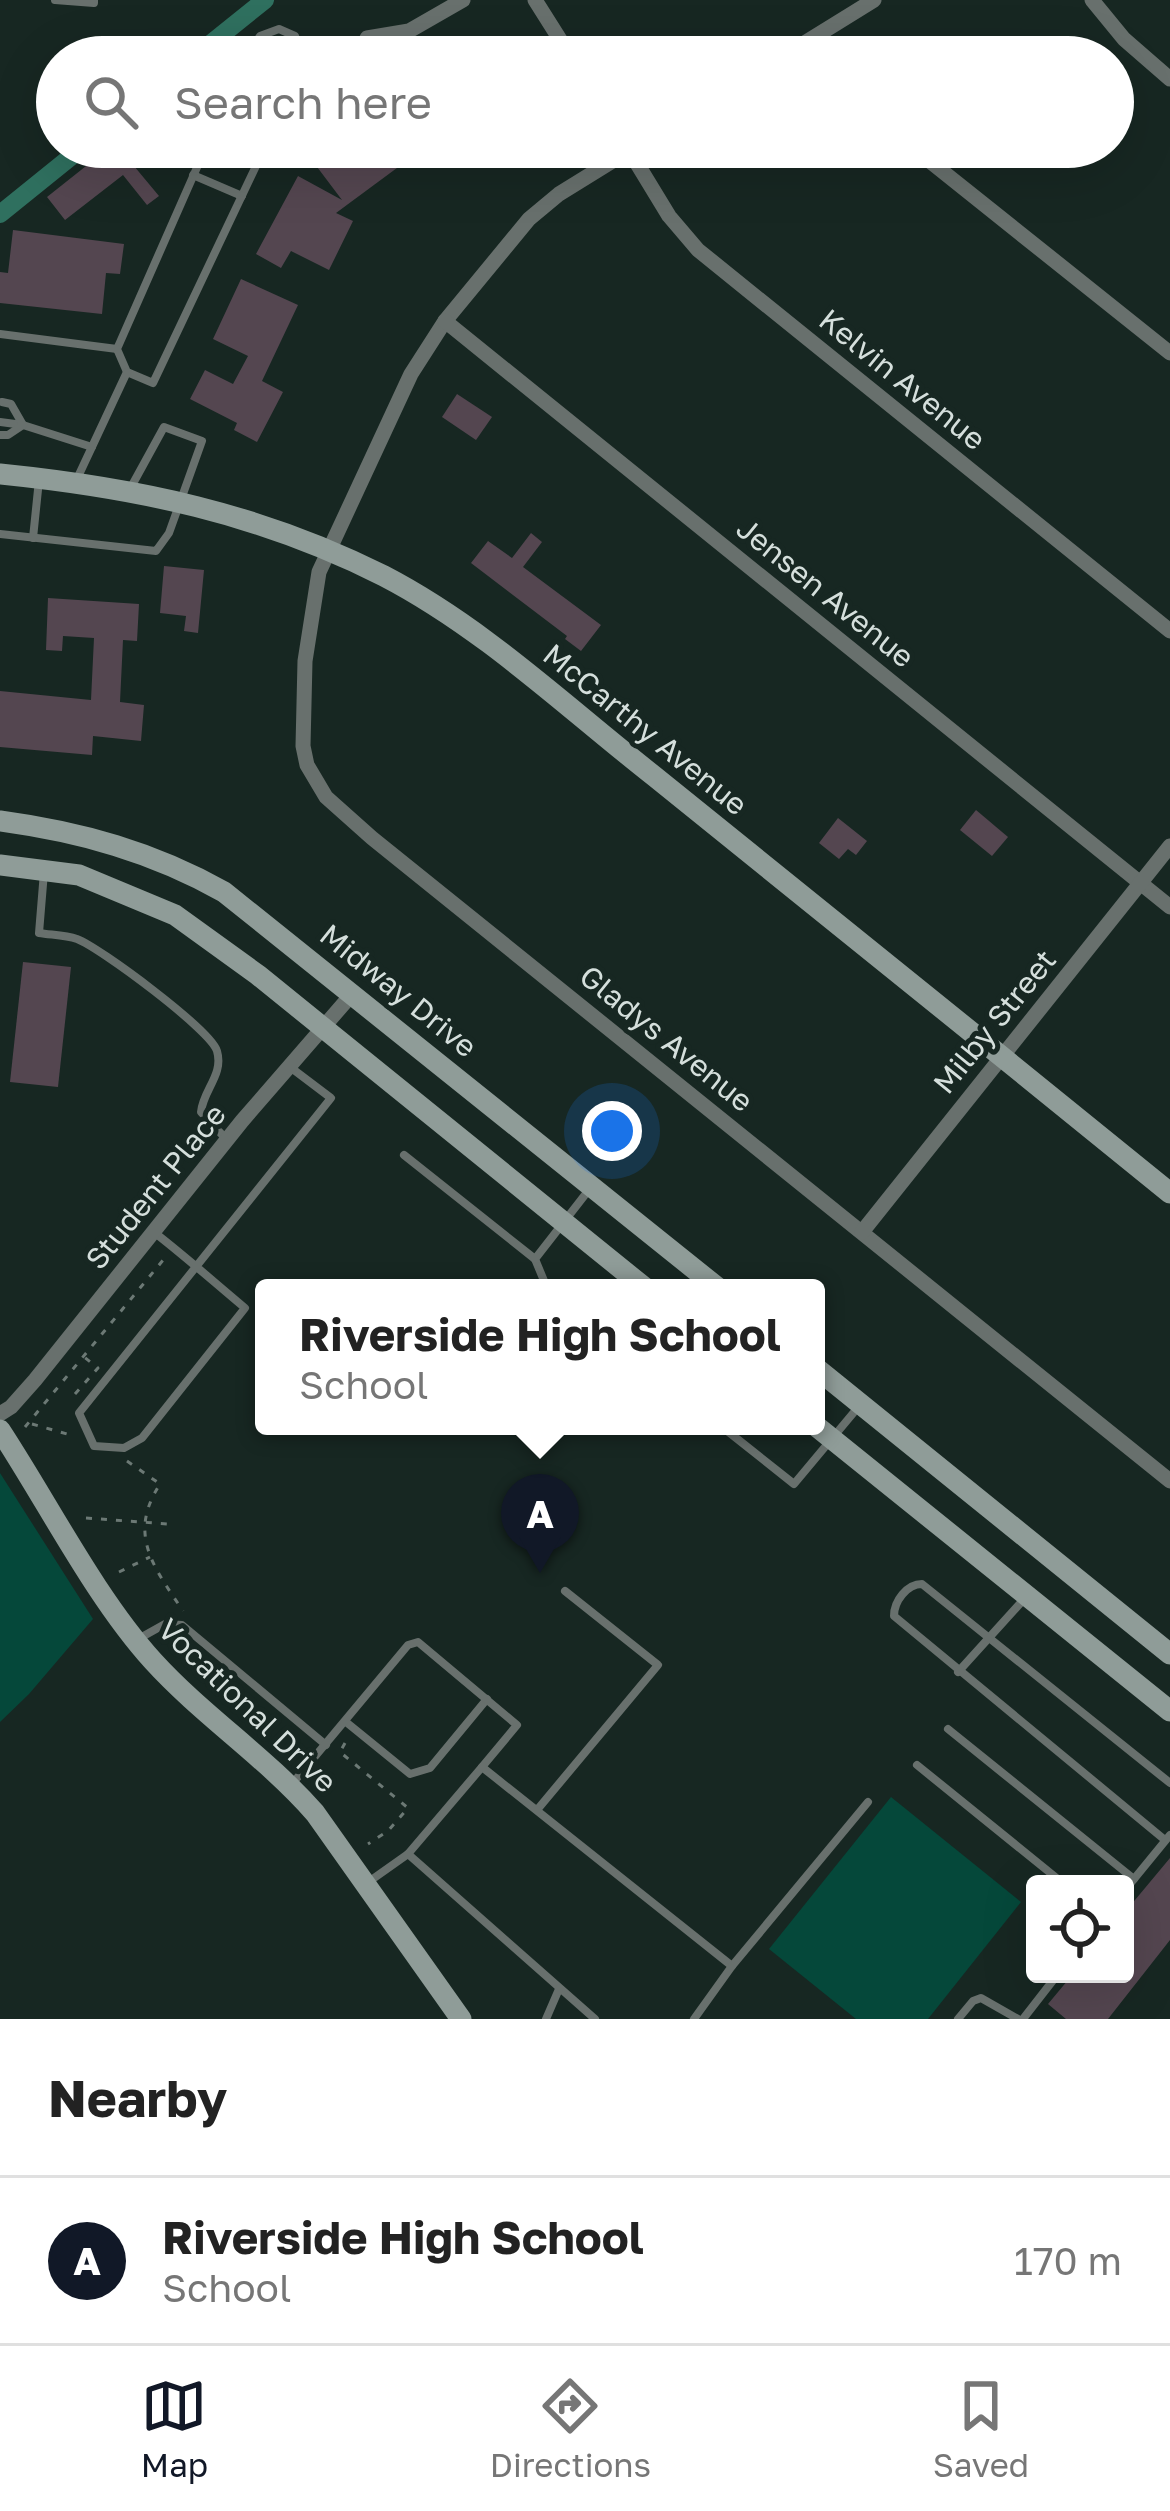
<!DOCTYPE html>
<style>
:root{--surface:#fff;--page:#f6f6f6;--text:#222;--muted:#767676;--line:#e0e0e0;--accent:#111827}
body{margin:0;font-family:"Golos Text",sans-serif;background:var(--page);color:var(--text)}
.controls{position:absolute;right:36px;bottom:36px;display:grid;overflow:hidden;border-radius:12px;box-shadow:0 12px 48px #0002}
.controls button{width:108px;height:108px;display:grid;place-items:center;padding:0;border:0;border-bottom:3px solid var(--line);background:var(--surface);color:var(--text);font:60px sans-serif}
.you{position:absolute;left:612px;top:1131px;width:42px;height:42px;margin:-30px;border:9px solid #fff;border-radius:50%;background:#1a73e8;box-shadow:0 0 0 18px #1a73e833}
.badge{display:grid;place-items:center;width:78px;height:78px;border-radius:50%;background:var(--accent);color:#fff;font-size:39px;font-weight:700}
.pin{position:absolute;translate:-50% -99px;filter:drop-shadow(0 3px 6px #0008)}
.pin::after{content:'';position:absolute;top:63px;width:42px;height:36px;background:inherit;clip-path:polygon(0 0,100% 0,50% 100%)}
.popup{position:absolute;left:255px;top:1279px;width:570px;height:156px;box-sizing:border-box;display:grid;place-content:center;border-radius:12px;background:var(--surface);filter:drop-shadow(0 3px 9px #0005);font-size:39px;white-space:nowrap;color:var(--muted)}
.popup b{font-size:45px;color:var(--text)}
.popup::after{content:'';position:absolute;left:50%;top:100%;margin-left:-24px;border:24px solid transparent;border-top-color:var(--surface)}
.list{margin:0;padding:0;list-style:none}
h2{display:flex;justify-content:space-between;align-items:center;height:156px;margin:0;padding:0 48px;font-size:51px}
h2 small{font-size:39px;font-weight:400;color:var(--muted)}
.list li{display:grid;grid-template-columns:78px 1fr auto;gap:36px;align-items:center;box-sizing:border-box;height:168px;padding:0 48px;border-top:3px solid var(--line)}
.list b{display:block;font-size:45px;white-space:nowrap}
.list p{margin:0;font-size:39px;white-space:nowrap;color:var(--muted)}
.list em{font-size:39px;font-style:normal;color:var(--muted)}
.icon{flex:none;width:66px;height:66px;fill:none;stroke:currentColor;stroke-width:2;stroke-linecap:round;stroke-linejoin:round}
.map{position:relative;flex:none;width:1170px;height:2019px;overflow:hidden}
.search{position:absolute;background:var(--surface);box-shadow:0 12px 48px #0002;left:36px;right:36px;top:36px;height:132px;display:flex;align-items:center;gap:30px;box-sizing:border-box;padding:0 42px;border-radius:66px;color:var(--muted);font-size:45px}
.sheet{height:324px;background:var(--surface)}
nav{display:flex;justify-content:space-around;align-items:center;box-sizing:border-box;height:168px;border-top:3px solid var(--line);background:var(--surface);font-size:33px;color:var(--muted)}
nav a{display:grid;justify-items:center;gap:6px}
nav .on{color:var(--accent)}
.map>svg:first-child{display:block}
.green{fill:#05483a}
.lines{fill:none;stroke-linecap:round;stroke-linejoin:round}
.canal{stroke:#2f705f;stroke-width:18}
.building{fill:#544650}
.path{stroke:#6c7975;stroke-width:3;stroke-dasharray:6 9;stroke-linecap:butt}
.lane{stroke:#68706d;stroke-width:8}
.street{stroke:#68706d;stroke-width:15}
.secondary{stroke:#8f9c98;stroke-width:21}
.labels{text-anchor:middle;stroke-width:10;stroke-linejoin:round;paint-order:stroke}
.street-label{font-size:30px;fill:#d5dfdc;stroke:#172722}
</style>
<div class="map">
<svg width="1170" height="2019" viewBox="0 0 1170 2019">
<rect width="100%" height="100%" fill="#172722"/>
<g class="green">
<polygon points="0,1473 93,1619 29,1694 0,1722"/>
<polygon points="891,1797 1021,1902 928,2019 856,2019 769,1949"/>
</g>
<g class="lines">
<g class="canal">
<polyline points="194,57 265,0"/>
<polyline points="0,214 83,147"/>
</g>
</g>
<g class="building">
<polygon points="110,147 158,147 134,166 159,196 147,205 123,175 65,220 47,197"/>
<polygon points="302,147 388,147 401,165 336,213 353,221 329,270 291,251 281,268 256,254 298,176 342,200"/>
<polygon points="13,230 124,244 120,274 106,273 102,314 0,303 0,272 8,273"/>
<polygon points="241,279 298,305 262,381 283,392 257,442 234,430 237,423 190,399 205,370 233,384 248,356 213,339"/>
<polygon points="457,394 492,417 476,440 442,417"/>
<polygon points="531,533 542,542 523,567 601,625 581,651 565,639 567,636 471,563 488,541 512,558"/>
<polygon points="164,566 204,570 198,633 184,631 186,616 160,613"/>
<polygon points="48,598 139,604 137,641 123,640 120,702 144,705 141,741 93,736 92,755 0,747 0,691 91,700 94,638 63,636 62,651 46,650"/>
<polygon points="976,810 1008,837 992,856 960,830"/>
<polygon points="838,818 867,841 856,855 848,849 839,859 819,843"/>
<polygon points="23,962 71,967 58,1087 10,1082"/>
<polygon points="1170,1858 1170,1940 1108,2019 1066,2019 1048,2004 1073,1974 1125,1974 1125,1912"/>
</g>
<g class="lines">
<g class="path">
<polyline points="75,1394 98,1368 84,1357"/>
<polyline points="32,1424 74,1436"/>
<polyline points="25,1427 164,1259"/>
<path d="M127,1461L160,1484C127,1535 154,1567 183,1611"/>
<polyline points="86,1518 168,1524"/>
<polyline points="119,1572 150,1557"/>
<polyline points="345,1743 340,1752 408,1808 388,1831 368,1844"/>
</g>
<g class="lane">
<polyline points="55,0 94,3 94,0"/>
<polyline points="247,57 260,36 279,29 295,36 303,57"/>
<polyline points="206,147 117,349 127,372 153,383 265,147"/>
<polyline points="193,175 242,196"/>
<polyline points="0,334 117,349"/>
<polyline points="0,422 23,425 92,447"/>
<polyline points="0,435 8,435 23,425 11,404 2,402"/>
<polyline points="76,481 127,372"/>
<polyline points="0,534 156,551 169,533 202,441 164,427 130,489"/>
<polyline points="33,538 39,480"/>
<path d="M44,872L39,933C51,935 65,935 77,939C99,947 211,1030 217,1051C224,1075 203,1090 201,1112L227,1140"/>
<polyline points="404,1155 535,1259"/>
<path d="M155,1233C186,1257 215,1283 245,1308L142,1438L124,1448L94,1446L79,1413L331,1098L290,1067"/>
<polyline points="547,1288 535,1259 588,1191"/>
<polyline points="721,1426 794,1484 860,1405"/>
<polyline points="140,1638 165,1624 182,1625 326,1745"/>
<polyline points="958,1672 1026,1597"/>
<polyline points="346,1722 410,1774 430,1768 487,1699"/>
<polyline points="948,1729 1134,1879"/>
<polyline points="917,1765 1064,1884"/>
<polyline points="292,1784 408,1645 418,1642 517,1725 482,1767"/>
<polyline points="537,1810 658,1665 565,1591"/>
<path d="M1165,1840L894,1616C894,1601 907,1584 922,1584L1170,1783"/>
<polyline points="408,1854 595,2019"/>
<polyline points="367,1883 408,1854 482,1767 732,1966"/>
<polyline points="1125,1890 1170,1835"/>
<polyline points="546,2019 559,1989"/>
<polyline points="694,2019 732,1966 868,1802"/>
<polyline points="958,2019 973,2001 981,1998 1018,2019"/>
<polyline points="1023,2019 1058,1974"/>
</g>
<g class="street">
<polyline points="535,0 571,57"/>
<polyline points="1092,0 1124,39 1170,79"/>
<polyline points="820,34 833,57"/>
<polyline points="367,38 409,31 463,0"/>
<polyline points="782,57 874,0"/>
<polyline points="627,147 669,216 698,250 1170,631"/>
<polyline points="635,147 559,194 529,219 445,321 411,374 319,572 305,661 303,746 307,765 326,797 372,838 1170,1481"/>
<polyline points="912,147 1170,353"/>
<polyline points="445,321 1170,907"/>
<polyline points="862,1232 1170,846"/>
<polyline points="0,1414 11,1407 35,1380 242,1121 353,993"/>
</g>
<g class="secondary">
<path d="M0,474C137,488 259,513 384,576C484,628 566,707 654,776C827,914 998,1054 1170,1193"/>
<path d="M0,821C81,832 153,852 224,892L718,1288"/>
<polyline points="0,865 79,875 175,915 258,975 645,1288"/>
<polyline points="816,1368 1170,1654"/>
<polyline points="816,1426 1170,1711"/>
<path d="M0,1430C48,1503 95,1597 153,1661C203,1716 266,1757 315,1813L461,2019"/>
</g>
</g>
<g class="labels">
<g class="street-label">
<text transform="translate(902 380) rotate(39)" y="10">Kelvin Avenue</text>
<text transform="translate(825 593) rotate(39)" y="10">Jensen Avenue</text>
<text transform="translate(645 730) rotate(39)" y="10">McCarthy Avenue</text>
<text transform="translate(398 991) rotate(39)" y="10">Midway Drive</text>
<text transform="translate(995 1022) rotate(-51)" y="10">Milby Street</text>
<text transform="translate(666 1039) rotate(39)" y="10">Gladys Avenue</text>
<text transform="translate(156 1187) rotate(-51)" y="10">Student Place</text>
<text transform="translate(247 1706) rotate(44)" y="10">Vocational Drive</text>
</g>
</g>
</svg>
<div class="controls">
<button><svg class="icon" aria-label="locate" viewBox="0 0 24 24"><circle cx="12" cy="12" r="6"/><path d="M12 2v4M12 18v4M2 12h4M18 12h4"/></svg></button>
</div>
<div class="you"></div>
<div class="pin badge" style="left:540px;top:1573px">A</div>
<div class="popup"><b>Riverside High School</b>School</div>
<div class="search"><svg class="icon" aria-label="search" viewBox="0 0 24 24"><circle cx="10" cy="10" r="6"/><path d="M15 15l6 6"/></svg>Search here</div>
</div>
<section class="sheet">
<h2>Nearby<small></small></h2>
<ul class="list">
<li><span class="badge">A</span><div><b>Riverside High School</b><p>School</p></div><em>170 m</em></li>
</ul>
</section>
<nav>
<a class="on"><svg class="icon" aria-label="map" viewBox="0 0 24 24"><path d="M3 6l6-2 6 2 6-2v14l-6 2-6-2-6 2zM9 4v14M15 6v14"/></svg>Map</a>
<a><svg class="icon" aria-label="directions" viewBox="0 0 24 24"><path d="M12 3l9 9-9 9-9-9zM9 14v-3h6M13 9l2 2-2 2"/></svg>Directions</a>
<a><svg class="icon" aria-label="saved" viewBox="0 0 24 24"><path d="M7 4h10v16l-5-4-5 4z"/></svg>Saved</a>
</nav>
